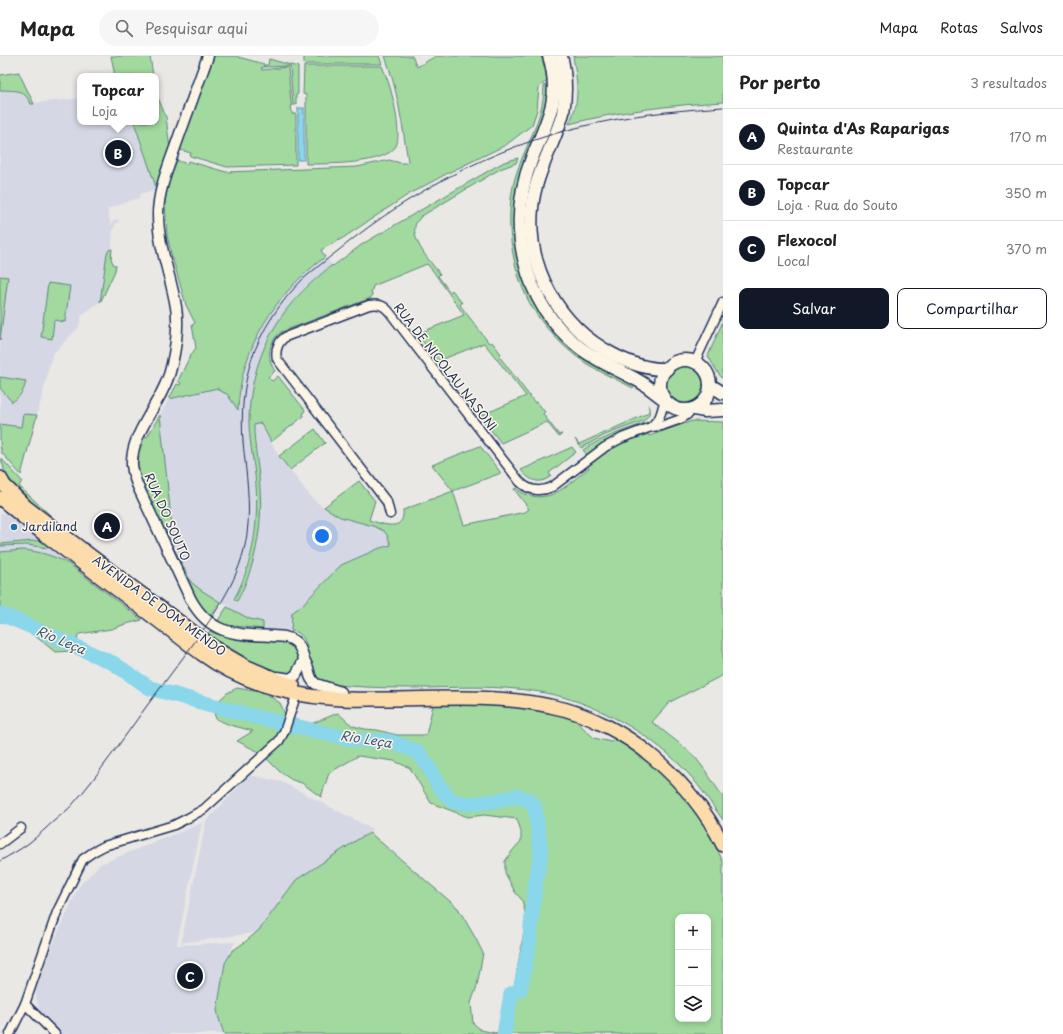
<!DOCTYPE html>
<html lang="pt">
<meta charset="utf-8">
<style>
:root{--surface:#fff;--page:#f6f6f6;--text:#222;--muted:#767676;--line:#e0e0e0;--accent:#111827}
body{margin:0;font-family:"Playpen Sans",sans-serif;background:var(--page);color:var(--text)}
.controls{position:absolute;right:12px;bottom:12px;display:grid;overflow:hidden;border-radius:8px;box-shadow:0 2px 6px #0003}
.controls button{width:36px;height:36px;display:grid;place-items:center;padding:0;border:0;border-bottom:1px solid var(--line);background:var(--surface);color:var(--text);font:20px sans-serif}
.you{position:absolute;left:322px;top:480px;width:14px;height:14px;margin:-10px;border:3px solid #fff;border-radius:50%;background:#1a73e8;box-shadow:0 0 0 6px #1a73e833}
.badge{display:grid;place-items:center;width:26px;height:26px;border-radius:50%;background:var(--accent);color:#fff;font-size:13px;font-weight:700}
.pin{position:absolute;translate:-50% -50%;border:2px solid #fff;box-shadow:0 1px 4px #0006}
.popup{position:absolute;left:77px;top:17px;width:82px;height:52px;box-sizing:border-box;display:grid;place-content:center;border-radius:8px;background:var(--surface);filter:drop-shadow(0 1px 3px #0005);font-size:13px;white-space:nowrap;color:var(--muted)}
.popup b{font-size:15px;color:var(--text)}
.popup::after{content:'';position:absolute;left:50%;top:100%;margin-left:-8px;border:8px solid transparent;border-top-color:var(--surface)}
.list{margin:0;padding:0;list-style:none}
h2{display:flex;justify-content:space-between;align-items:center;height:52px;margin:0;padding:0 16px;font-size:17px}
h2 small{font-size:13px;font-weight:400;color:var(--muted)}
.list li{display:grid;grid-template-columns:26px 1fr auto;gap:12px;align-items:center;box-sizing:border-box;height:56px;padding:0 16px;border-top:1px solid var(--line)}
.list b{display:block;font-size:15px;white-space:nowrap}
.list p{margin:0;font-size:13px;white-space:nowrap;color:var(--muted)}
.list em{font-size:13px;font-style:normal;color:var(--muted)}
.actions{display:flex;gap:8px;padding:12px 16px}
.actions a{flex:1;padding:9px 0;border:1px solid var(--accent);border-radius:8px;text-align:center;font-size:14px;color:var(--accent)}
.actions .main{background:var(--accent);color:#fff}
.icon{flex:none;width:22px;height:22px;fill:none;stroke:currentColor;stroke-width:2;stroke-linecap:round;stroke-linejoin:round}
.map{position:relative;flex:none;width:723px;height:978px;overflow:hidden}
header{display:flex;align-items:center;gap:24px;box-sizing:border-box;height:56px;padding:0 20px;background:var(--surface);border-bottom:1px solid var(--line)}
header strong{font-size:19px}
nav{display:flex;gap:22px;margin-inline-start:auto;font-size:14px}
.search{width:280px;height:36px;background:var(--page);display:flex;align-items:center;gap:10px;box-sizing:border-box;padding:0 14px;border-radius:22px;color:var(--muted);font-size:15px}
main{display:flex}
aside{flex:1;background:var(--surface)}
.map>svg:first-child{display:block}
.built{fill:#d5d8e4}
.green{fill:#a1d99e;stroke:#5e847e;fill-rule:evenodd}
.water{fill:#8ad6ea;stroke:#5e93b2}
.lines{fill:none;stroke-linecap:round;stroke-linejoin:round}
.river{stroke:#8ad6ea;stroke-width:15}
.minor-casing{stroke:#1b2f5e;stroke-width:11}
.tertiary-casing{stroke:#1b2f5e;stroke-width:13}
.secondary-casing{stroke:#1b2f5e;stroke-width:15}
.primary-casing{stroke:#1b2f5e;stroke-width:16}
.minor{stroke:#fcf5e5;stroke-width:8}
.tertiary{stroke:#fcf5e5;stroke-width:10}
.secondary{stroke:#fcf5e5;stroke-width:12}
.primary{stroke:#fddcac;stroke-width:13}
.tram{stroke:#1b2f5e;stroke-width:1}
.poi-dot{fill:#1f6fb2;stroke:#fcf5e5;stroke-width:1.5}
.labels{text-anchor:middle;stroke-width:3;stroke-linejoin:round;paint-order:stroke}
.street-label{font-size:12px;fill:#1b2f5e;stroke:#fcf5e5}
.poi-label{font-size:12px;fill:#1b2f5e;stroke:#fcf5e5;text-anchor:start}
.water-label{font-size:13px;font-style:italic;fill:#375981;stroke:#fcf5e5}
</style>
<header>
<strong>Mapa</strong>
<div class="search"><svg class="icon" aria-label="search" viewBox="0 0 24 24"><circle cx="10" cy="10" r="6"/><path d="M15 15l6 6"/></svg>Pesquisar aqui</div>
<nav><a>Mapa</a><a>Rotas</a><a>Salvos</a></nav>
</header>
<main>
<div class="map">
<svg width="723" height="978" viewBox="0 0 723 978">
<rect width="100%" height="100%" fill="#eae8e5"/>
<filter id="ink" filterUnits="userSpaceOnUse"><feTurbulence type="fractalNoise" baseFrequency=".025" numOctaves="2"/><feDisplacementMap in="SourceGraphic" scale="8" xChannelSelector="R" yChannelSelector="G"/><feConvolveMatrix kernelMatrix="1 2 1 2 8 2 1 2 1" color-interpolation-filters="sRGB"/></filter>
<g filter="url(#ink)">
<g class="built">
<polygon points="19,16 34,47 80,42 80,66 134,66 157,134 155,136 150,135 141,138 139,142 107,153 111,169 113,165 118,163 119,166 116,167 113,174 111,203 114,209 116,209 115,215 101,245 82,259 79,271 52,299 43,337 29,388 0,373 0,19"/>
<polygon points="325,201 332,209 306,231 292,246 285,256 270,279 266,288 261,299 255,320 253,330 249,364 250,375 256,433 256,468 250,500 242,523 234,543 237,545 244,532 257,487 260,462 260,434 254,369 261,367 265,376 279,400 311,441 318,447 340,461 373,470 384,475 387,479 391,489 380,492 341,509 301,550 292,557 291,575 232,570 217,566 228,549 221,545 210,561 169,489 138,403 140,395 177,328 180,329 181,327 178,325 190,300 239,349 242,326 247,306 254,287 263,269 278,246 290,232 302,220"/>
<polygon points="9,456 50,489 69,508 0,511 0,458"/>
<polygon points="250,719 282,726 373,773 292,837 261,876 181,887 206,765"/>
<polygon points="202,767 177,889 235,886 225,907 219,963 224,978 59,978 40,957 35,936 54,885 79,830 100,808"/>
</g>
<g class="green">
<polygon points="111,0 150,0 153,20 115,20"/>
<polygon points="213,0 238,0 238,1 264,8 263,12 261,12 262,14 288,11 292,58 296,58 296,109 227,111 190,100 191,97 180,94"/>
<polygon points="304,0 379,0 382,8 304,8"/>
<path d="M385,0H412L417,11L436,0H541L545,13L547,25L539,31L537,54L532,69L506,89L450,116L409,138L343,182L321,194L325,201C276,237 240,292 238,354L227,338L218,334V332L169,343L177,328L180,329L181,327L178,325L190,300L196,292L192,269L195,267L186,249L171,197L167,179L165,147L166,135L176,104L187,108L188,105L226,116L357,111L389,104L401,107H406L408,105C402,68 398,35 385,0Z"/>
<path d="M573,0H723V46C671,49 620,55 569,68C581,43 577,26 573,0Z"/>
<polygon points="269,3 298,11 298,38 296,39 296,49 293,49 290,10 264,11 265,9 268,9"/>
<path d="M304,10H382C386,20 390,29 392,39C395,49 401,81 396,90C385,109 326,108 306,108V39L303,38Z"/>
<path d="M19,16V17L34,48H31C23,32 16,35 0,34V19Z"/>
<path d="M549,26V36L545,60L517,136L514,164L518,202L544,261L635,327L633,332C614,322 594,314 577,301C563,290 549,276 539,262C512,225 503,166 515,122C524,91 544,63 544,30Z"/>
<polygon points="156,33 158,42 166,61 170,93 157,134 134,66 156,66"/>
<path d="M518,102L516,107L500,113L420,161V162C403,177 431,206 440,218L438,220L450,236L452,234L462,247L460,249L489,287L492,286L501,298L499,300L535,347L537,346L545,356L543,358L559,379L561,378H562L559,381L547,366L501,387L480,360L526,340L484,287L438,305L417,278L464,259L433,215L427,208L373,230L371,238H372L371,242L281,276C268,286 266,302 275,315L268,321L272,325L278,320L305,354L303,358L304,360L271,386L261,367L254,369C254,391 259,412 260,433C263,470 255,513 237,545L234,543C254,506 260,461 255,419C253,401 249,383 249,365C249,319 267,273 298,240C308,229 320,219 332,209L333,210L364,187L495,111L504,106Z"/>
<polygon points="112,193 111,203 114,209 116,209 115,215 101,245 100,246 107,197 109,194"/>
<polygon points="0,220 8,221 0,284"/>
<polygon points="48,227 70,230 65,266 54,264 52,283 41,281"/>
<polygon points="723,265 723,323 718,317 708,300 710,295"/>
<circle cx="685" cy="329" r="19"/>
<path d="M0,321L26,325C24,335 20,341 12,346L0,332Z"/>
<path d="M648,348C653,354 649,361 643,365L605,379L581,392L575,383L579,388L646,358L649,355V351Z"/>
<polygon points="23,358 37,359 21,419 1,396 0,386 0,368 21,371"/>
<polygon points="160,359 172,471 165,475 191,526 201,534 220,546 210,561 203,555 190,534 139,420 137,412 139,400 136,400 142,379 147,381"/>
<path d="M692,365L723,366V619L670,646L652,666L684,691L695,701L705,714L723,741V764C709,745 697,725 680,709C648,677 598,649 555,639C512,629 468,631 425,632C400,632 374,632 349,630C343,629 335,630 328,628C324,627 321,625 317,624C315,619 312,614 310,609C307,596 308,576 291,575L292,557L301,550L341,509L380,492L391,489L387,479L384,475L373,470L340,461L324,451L359,425L375,445L369,464C382,468 405,477 403,454L453,435L432,409L480,390L501,417L453,435L464,469L525,456L529,453L514,433L516,432C526,442 543,443 555,437C567,431 578,420 589,412L587,410L606,396L621,388L648,378L649,380Z"/>
<path d="M647,366L648,368C625,376 606,384 587,399L583,394C602,381 626,374 647,366Z"/>
<polygon points="315,373 325,387 290,414 279,400"/>
<path d="M572,391L576,396L549,417L551,420C539,430 529,424 521,414Z"/>
<polygon points="1,402 22,425 19,430 65,473 33,451 13,428 5,417"/>
<polygon points="44,484 50,490 50,491 48,492 27,489 0,490 0,488"/>
<path d="M22,494C39,495 54,500 69,508L142,564L126,568L111,573L79,578L77,581L78,584L73,595L55,596L44,587L20,569L0,566V496Z"/>
<polygon points="227,551 250,563 263,566 263,573 226,569 217,566"/>
<path d="M210,575C233,586 258,585 282,586C302,590 305,609 287,618C257,613 231,597 207,579Z"/>
<path d="M237,632L265,637L280,647L285,658L298,665L311,668L338,657L348,666L353,670L365,673L377,674L397,679H426L433,649H489L521,651L542,655L563,660L575,664L594,682L611,686L615,683C664,711 701,755 723,806V978H224L219,963L217,954L225,907L232,895L245,886L259,874L296,824L360,782L370,777L458,852L476,883L483,897L477,930L471,947L473,967L481,974L495,977L512,972L517,934L515,926L526,863L525,856L522,844L515,836L505,817V805L513,794L521,785V775L517,763L484,759L468,761L431,747L410,712L394,705L358,700L329,717L321,741L302,727L292,724L280,716L261,697L237,685L253,675L230,669L216,663L212,651L227,637ZM678,861H708V963H678Z"/>
</g>
<rect class="water" x="298" y="52" width="6" height="52"/>
<g class="lines">
<polyline class="river" points="0,558 18,565 113,607 150,632 248,659 354,684 389,685 418,696 428,710 438,729 452,745 469,748 494,745 516,740 530,744 535,752 541,797 535,829 529,890 520,934 511,938 504,978"/>
<g class="minor-casing">
<g id="minor">
<polyline points="695,306 723,246"/>
<polyline points="651,371 659,362 661,357 665,343"/>
<path d="M390,458L387,446L383,441L277,303C275,294 277,287 285,281L369,249C380,247 385,250 391,258L520,426C529,435 541,436 552,431L605,391L622,382L651,371L661,370L681,363L687,359L692,353"/>
<polyline points="0,788 21,772"/>
<polyline points="25,948 55,978"/>
<polyline points="10,978 25,948 57,856 83,803 93,796 104,790 174,769 188,762 204,753 279,685 284,676 297,637"/>
</g>
</g>
<g class="tertiary-casing">
<g id="tertiary">
<path d="M208,0C198,28 188,55 178,83C170,107 158,133 158,159C158,190 171,220 176,251C179,270 176,290 172,308C169,323 162,337 154,350C144,369 131,387 132,409C133,418 136,427 140,435L191,544C214,585 245,577 285,581C298,584 301,592 304,603C305,606 307,609 308,612C310,619 310,624 316,628L341,636"/>
<polyline points="278,621 290,623 296,619 304,604"/>
</g>
</g>
<g class="secondary-casing">
<g id="secondary">
<path d="M549,0C562,41 547,65 532,102C506,168 522,246 579,291C597,305 617,313 637,324C647,329 655,337 664,343"/>
<path d="M561,0C566,19 566,38 563,57C554,89 535,118 532,152C526,212 559,270 612,298C629,307 647,314 667,313"/>
<circle cx="685" cy="329" r="25"/>
<polyline points="710,329 723,337"/>
<polyline points="694,353 705,355 723,354"/>
</g>
</g>
<g class="primary-casing">
<g id="primary">
<polyline points="0,422 4,429 26,451 129,529 216,593 245,610 285,627 293,629"/>
<path d="M0,442L44,478L202,598C238,624 285,639 329,642C347,644 365,643 383,643C439,643 495,638 550,650C587,657 625,677 654,702C682,726 707,756 723,789"/>
</g>
</g>
<use href="#minor" class="minor"/>
<use href="#tertiary" class="tertiary"/>
<use href="#secondary" class="secondary"/>
<use href="#primary" class="primary"/>
<path class="tram" d="M0,805C10,799 20,794 29,787C38,780 47,771 55,764C61,759 68,754 73,748C99,718 122,684 146,651C161,631 176,611 191,591C216,556 241,522 247,478C251,447 246,417 243,386C241,359 243,331 251,305C261,274 280,246 303,223C315,213 327,203 339,194C417,130 509,83 608,65C646,57 684,54 723,51"/>
</g>
</g>
<circle class="poi-dot" cx="14" cy="471" r="4"/>
<g class="labels">
<g class="street-label">
<text transform="translate(445 311) rotate(52)" y="4">RUA DE NICOLAU NASONI</text>
<text transform="translate(167 461) rotate(66)" y="4">RUA DO SOUTO</text>
<text transform="translate(159 550) rotate(36)" y="4">AVENIDA DE DOM MENDO</text>
</g>
<g class="poi-label">
<text x="22" y="475">Jardiland</text>
</g>
<g class="water-label">
<text transform="translate(61 584) rotate(23)" y="5">Rio Leça</text>
<text transform="translate(366 683) rotate(9)" y="5">Rio Leça</text>
</g>
</g>
</svg>
<div class="controls">
<button>+</button>
<button>−</button>
<button><svg class="icon" aria-label="layers" viewBox="0 0 24 24"><path d="M12 4l9 5-9 5-9-5zM3 14l9 5 9-5"/></svg></button>
</div>
<div class="you"></div>
<div class="pin badge" style="left:107px;top:470px">A</div>
<div class="pin badge" style="left:118px;top:97px">B</div>
<div class="popup"><b>Topcar</b>Loja</div>
<div class="pin badge" style="left:190px;top:920px">C</div>
</div>
<aside>
<h2>Por perto<small>3 resultados</small></h2>
<ul class="list">
<li><span class="badge">A</span><div><b>Quinta d'As Raparigas</b><p>Restaurante</p></div><em>170 m</em></li>
<li><span class="badge">B</span><div><b>Topcar</b><p>Loja · Rua do Souto</p></div><em>350 m</em></li>
<li><span class="badge">C</span><div><b>Flexocol</b><p>Local</p></div><em>370 m</em></li>
</ul>
<div class="actions"><a class="main">Salvar</a><a>Compartilhar</a></div>
</aside>
</main>
